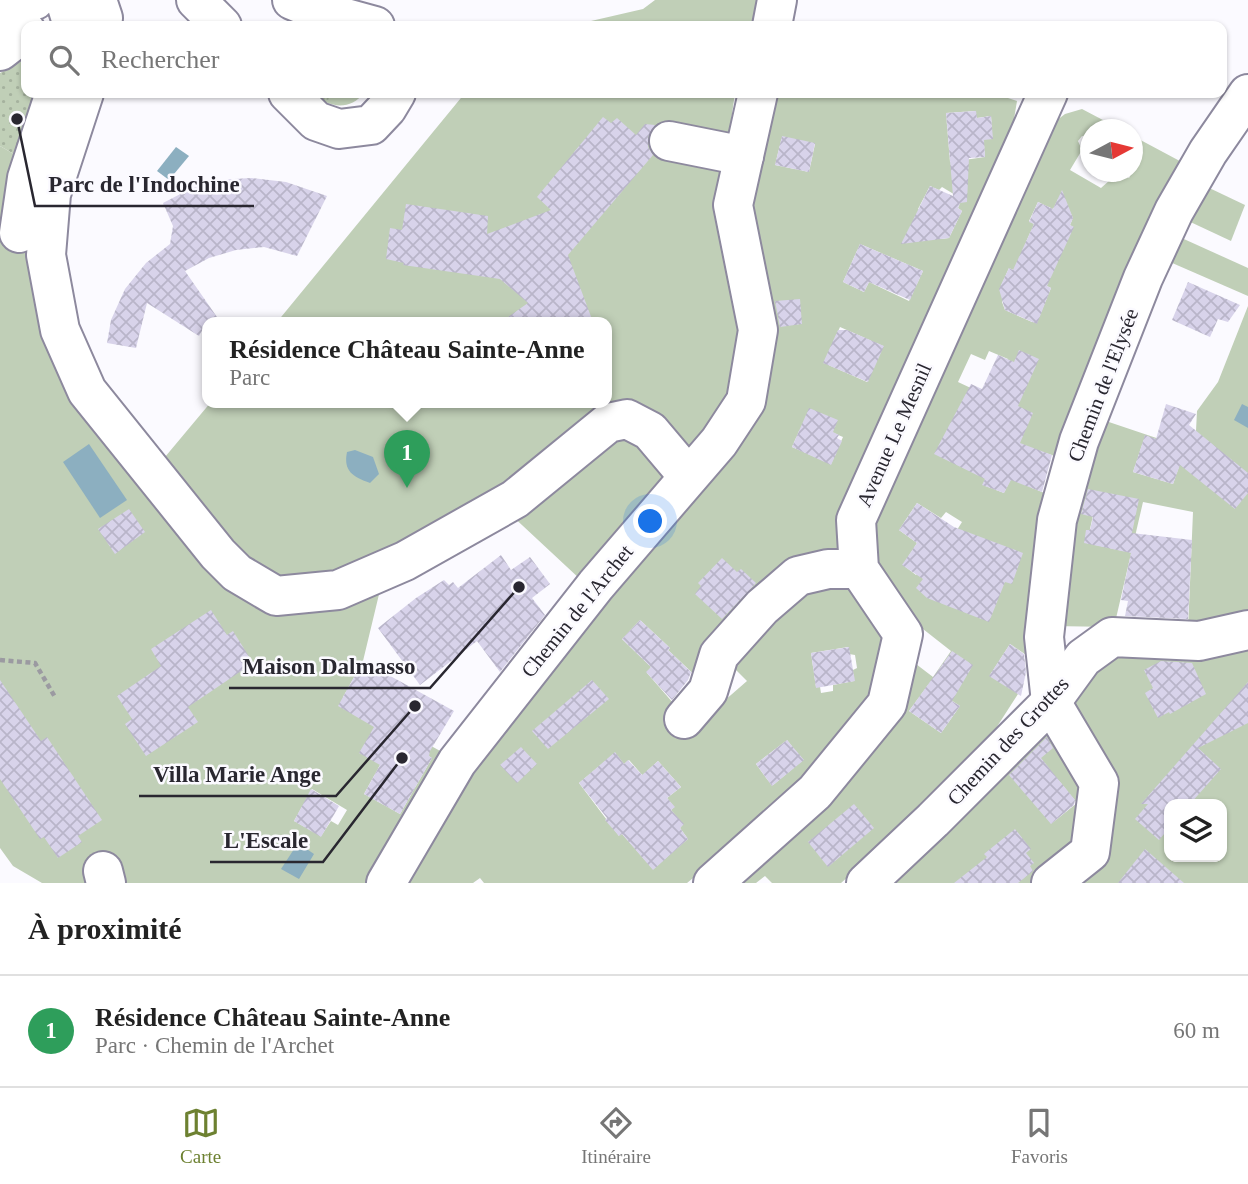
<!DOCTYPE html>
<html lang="fr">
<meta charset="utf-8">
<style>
:root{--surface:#fff;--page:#f2f2f2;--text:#222;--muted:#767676;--line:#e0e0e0;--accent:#6d8131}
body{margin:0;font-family:"Times New Roman",serif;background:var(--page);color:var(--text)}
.controls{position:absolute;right:21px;bottom:21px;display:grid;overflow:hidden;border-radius:14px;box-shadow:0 2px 5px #0004}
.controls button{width:63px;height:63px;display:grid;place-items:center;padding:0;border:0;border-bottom:2px solid var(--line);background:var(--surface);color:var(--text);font:35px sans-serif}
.compass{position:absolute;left:1080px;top:119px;width:63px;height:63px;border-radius:50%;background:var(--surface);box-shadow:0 2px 5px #0004;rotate:83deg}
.you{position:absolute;left:651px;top:522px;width:24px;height:24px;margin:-18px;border:5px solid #fff;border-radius:50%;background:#1a73e8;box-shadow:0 0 0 10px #1a73e833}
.badge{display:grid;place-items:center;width:46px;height:46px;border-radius:50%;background:var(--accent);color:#fff;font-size:23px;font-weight:700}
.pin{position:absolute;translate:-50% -58px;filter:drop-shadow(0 2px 4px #0008)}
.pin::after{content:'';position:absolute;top:37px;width:24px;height:21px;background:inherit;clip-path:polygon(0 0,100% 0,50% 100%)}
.popup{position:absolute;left:202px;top:317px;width:410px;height:91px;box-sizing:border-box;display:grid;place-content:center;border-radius:14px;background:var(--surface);filter:drop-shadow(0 2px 5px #0005);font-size:23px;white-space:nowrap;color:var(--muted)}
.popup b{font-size:26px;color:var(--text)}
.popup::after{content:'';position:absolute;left:50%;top:100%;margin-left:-14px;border:14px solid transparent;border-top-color:var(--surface)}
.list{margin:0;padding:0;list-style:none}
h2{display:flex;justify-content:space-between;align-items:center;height:91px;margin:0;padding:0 28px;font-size:30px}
h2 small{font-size:23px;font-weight:400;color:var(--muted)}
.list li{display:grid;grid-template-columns:46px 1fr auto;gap:21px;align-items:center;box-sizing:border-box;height:112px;padding:0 28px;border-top:2px solid var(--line)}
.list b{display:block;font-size:26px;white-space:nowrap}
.list p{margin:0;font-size:23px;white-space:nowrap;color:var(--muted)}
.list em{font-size:23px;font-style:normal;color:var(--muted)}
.icon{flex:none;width:38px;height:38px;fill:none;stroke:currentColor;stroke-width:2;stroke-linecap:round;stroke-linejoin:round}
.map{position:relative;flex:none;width:1248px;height:883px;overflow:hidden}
.search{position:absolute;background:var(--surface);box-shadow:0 2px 5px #0004;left:21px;right:21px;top:21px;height:77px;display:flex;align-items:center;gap:18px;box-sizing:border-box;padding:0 24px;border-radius:14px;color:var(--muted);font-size:26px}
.sheet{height:203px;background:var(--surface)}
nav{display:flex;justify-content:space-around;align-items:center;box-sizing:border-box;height:98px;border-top:2px solid var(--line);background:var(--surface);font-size:19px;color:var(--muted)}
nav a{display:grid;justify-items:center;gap:4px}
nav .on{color:var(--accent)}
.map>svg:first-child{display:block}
.grass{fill:url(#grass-tufts)}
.park{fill:url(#park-dots)}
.garden{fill:#c0cfb7;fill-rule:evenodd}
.water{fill:#8cafc0}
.building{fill:url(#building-cross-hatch)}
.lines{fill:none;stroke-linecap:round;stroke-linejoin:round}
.minor-casing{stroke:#8d899e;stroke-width:42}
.path{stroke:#9b9aa1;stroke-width:4.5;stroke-dasharray:5 3.5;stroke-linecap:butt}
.minor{stroke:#fff;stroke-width:38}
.labels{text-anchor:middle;stroke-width:5;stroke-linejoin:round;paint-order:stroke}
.street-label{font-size:21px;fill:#292730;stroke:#fbfaff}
.leader{fill:none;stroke:#292730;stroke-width:2.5}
.callout-dot{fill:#292730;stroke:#fbfaff;stroke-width:2.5}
.callout-label{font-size:23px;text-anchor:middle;font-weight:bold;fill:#292730;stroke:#fbfaff;stroke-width:5;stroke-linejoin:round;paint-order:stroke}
</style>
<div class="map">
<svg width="1248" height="883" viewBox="0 0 1248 883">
<defs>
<pattern id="grass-tufts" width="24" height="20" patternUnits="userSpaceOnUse" patternTransform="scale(1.75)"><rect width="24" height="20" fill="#c0cfb7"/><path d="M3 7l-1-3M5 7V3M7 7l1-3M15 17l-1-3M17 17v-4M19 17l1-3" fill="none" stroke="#a5b29e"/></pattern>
<pattern id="park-dots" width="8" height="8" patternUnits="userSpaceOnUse" patternTransform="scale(1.75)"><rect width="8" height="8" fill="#c0cfb7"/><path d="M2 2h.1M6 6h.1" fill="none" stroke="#a5b29e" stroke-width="1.8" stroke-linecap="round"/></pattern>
<pattern id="building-cross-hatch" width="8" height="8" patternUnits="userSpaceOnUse" patternTransform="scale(1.75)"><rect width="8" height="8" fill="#d8d3ea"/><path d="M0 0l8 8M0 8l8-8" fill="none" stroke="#b9b5c9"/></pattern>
</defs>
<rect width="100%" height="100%" fill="#fbfaff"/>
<path class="grass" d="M313,93H364C350,111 328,108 313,93Z"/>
<polygon class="park" points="26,59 26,93 45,93 19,157 0,146 0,73"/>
<g class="garden">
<path d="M655,0H765L763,20C701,25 640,30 578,24L643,9Z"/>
<path d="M465,93H592L676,96L735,93L724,170L747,346L721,420L581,580L507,511L381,586L363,661L343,697L451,757L375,883H42L13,866L0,848V146L40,169L29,249L55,367L144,493L173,470L165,457L211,402H606V322H277ZM386,732L432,758L400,814L364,794L380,765ZM312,789L347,810L338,825L331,821L321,836L294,821Z"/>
<path d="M772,93H993L1017,101L1012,131L841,514L837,535V558C801,561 792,564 766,590L757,585L724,620L712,647L707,680L669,719L685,735L747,681L724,658L788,592L853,582L882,628L886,647V666L853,721L802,783L742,838L687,883H484L480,878L473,883H402L492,733L565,634L603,600L711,478L760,388L770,327L743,218ZM975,111L977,118L991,116L992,130L983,132L985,157L950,162L946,113ZM782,137L815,144L809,172L775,165ZM930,186L939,190L942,187L962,199L958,208L962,211L949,238L941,239L916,228L924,212L918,209ZM860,244L923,271L909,301L869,282L864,292L843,282ZM840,327L883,346L867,382L824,363ZM814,425L843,437L831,464L792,447L799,431L809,436ZM640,620L670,648L668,650L702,682L689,695L686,693L674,704L647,673L651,667L622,639ZM848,647L849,654L855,655L857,668L853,670L854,681L833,685V691L821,693L820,687H816L811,653ZM787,740L803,760L772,786L756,764ZM615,753L624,764L629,760L651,785L654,783L646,772L658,761L681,787L667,798L674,807L671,810L683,824L680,828L688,839L653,869L622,834L619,836L579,783Z"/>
<path d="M1082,109L1120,129L1090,130V138L1082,136L1078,141L1082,150L1070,170L1101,188L1110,180L1116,182L1121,174L1129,178L1137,164L1133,160V136L1191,167L1069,461L1043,452L1032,488L1047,494L1029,657L1010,644L990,675L1018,694L980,753L921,812L841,883H772L765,876L756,883H735L916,664L933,677L951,651L909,618L869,548L868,523L1052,124L1065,114ZM1058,199L1065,202L1073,218L1070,225L1073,227L1026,242L1034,224L1029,221L1038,202L1053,209ZM1009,268L1051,288L1039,317L1034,316L1032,322L1005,310L1002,302L1007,292L1000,288ZM989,351L1008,359L990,397L958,382L971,354L985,360ZM1018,464L1004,493L983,485L985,479ZM917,503L941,518L946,512L962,522L952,538L916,575L903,565L917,543L899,530ZM928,685L960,706L941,733L909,711Z"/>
<polygon points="1203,185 1245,205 1231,241 1184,219"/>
<polygon points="1175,235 1248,268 1248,296 1163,259"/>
<path d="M1248,306V625L1188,630L1193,512L1143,502L1114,627L1052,626L1097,418L1195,451L1197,411L1218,382ZM1145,436L1185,449L1173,484L1133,472ZM1095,506L1135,515L1128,552L1087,543Z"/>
<path d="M1248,639V883H1069L1093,858L1062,697L1114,644ZM1169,804H1222V857H1169Z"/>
<path d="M1044,714L1088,791L1075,848L1040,883H877ZM1042,760L1077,803L1051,824Z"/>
</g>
<g class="water">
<polygon points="176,147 189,156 169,180 157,171"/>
<polygon points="1242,404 1248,407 1248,428 1234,420"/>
<polygon points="89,444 127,500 100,518 63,462"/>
<path d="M355,450L373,457L379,474L370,483C353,477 343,471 347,452Z"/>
<polygon points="298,843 314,854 299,879 281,869"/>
</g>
<g class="building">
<polygon points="976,111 977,118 991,116 993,139 984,140 985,157 969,158 967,202 960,203 958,208 962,211 949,238 901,244 930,186 953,196 946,113"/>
<polygon points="603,117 611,123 617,118 636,135 645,124 655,125 648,137 648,147 653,155 568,255 593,322 501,322 528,303 500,279 403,265 404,263 386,259 390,228 402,230 406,204 488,216 487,234 551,210 537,197"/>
<polygon points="782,136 815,143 809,172 775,165"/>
<polygon points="251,178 286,182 327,196 297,256 264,247 236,250 209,258 185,271 217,317 207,322 199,336 147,303 136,348 107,343 111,320 125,289 146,263 170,244 173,226 163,203 188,190 217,180"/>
<polygon points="1062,190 1073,218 1070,225 1074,227 1047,286 1051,288 1037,324 1005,310 999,289 1009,268 1013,270 1034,224 1029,222 1038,202 1053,209"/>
<polygon points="860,244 923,271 910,300 869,282 864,292 843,282"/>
<polygon points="1188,282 1240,305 1228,322 1218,319 1210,337 1172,320"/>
<polygon points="800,299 802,324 780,327 775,301"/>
<polygon points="838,330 847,330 884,346 868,382 823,363"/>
<polygon points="1019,350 1039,359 1018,406 1033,413 1020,443 1052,455 1042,492 1011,480 1004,493 982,485 985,479 934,454 971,384 982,389 998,355 1014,362"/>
<polygon points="1166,404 1196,414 1189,425 1248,473 1248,493 1235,509 1180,465 1173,484 1133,472 1145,435 1156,439"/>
<polygon points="809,408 838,420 833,432 839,435 837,438 842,441 831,465 792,447"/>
<polygon points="1088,489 1139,499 1132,533 1192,540 1188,619 1125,616 1128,601 1121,600 1131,553 1084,543 1086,530 1090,530 1093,517 1081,514"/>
<polygon points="917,503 954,527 1023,553 1012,584 1005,582 989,622 927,598 916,588 923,579 902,565 917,543 899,530"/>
<polygon points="129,509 145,532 115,554 98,529"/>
<polygon points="501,555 511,570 530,557 550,584 532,598 545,615 500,672 477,641 420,685 378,628 416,598 444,580 449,585 453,582 458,588"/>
<polygon points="722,558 737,572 741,569 756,583 722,619 695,594 701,586 698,583"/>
<polygon points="211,610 227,635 233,631 253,663 188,707 198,722 146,756 125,724 132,719 117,696 161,666 151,649"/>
<polygon points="640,620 670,648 668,650 691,672 688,680 672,700 646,672 651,667 622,639"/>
<polygon points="1010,644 1024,654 1026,672 1021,696 989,676"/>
<polygon points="849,647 855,681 816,688 811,653"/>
<polygon points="952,651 973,665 952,701 960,706 941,733 909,711"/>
<polygon points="363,661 454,711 430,751 429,756 432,758 400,814 364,794 380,765 359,753 374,727 338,706"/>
<polygon points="1161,661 1192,663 1206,694 1170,714 1169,712 1158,718 1145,693 1153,688 1144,670"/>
<polygon points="0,680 41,741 47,737 102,820 78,836 82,842 58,858 44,837 40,839 0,779"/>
<polygon points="592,680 609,699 548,749 532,731"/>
<polygon points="1248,682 1248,723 1198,748 1221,769 1190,804 1169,804 1169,828 1159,840 1135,819 1148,804 1141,804"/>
<polygon points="1047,737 1053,748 1041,758 1075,800 1074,805 1051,824 1009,775"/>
<polygon points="787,740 804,760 772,786 756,764"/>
<polygon points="521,747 537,764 517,783 500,765"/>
<polygon points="615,752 624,764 628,760 642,775 658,761 681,787 667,798 675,807 671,810 684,824 680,828 688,839 653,870 622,834 619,836 605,820 607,818 579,783"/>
<polygon points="311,789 339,806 321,837 294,821"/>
<polygon points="854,804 874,828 828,867 808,842"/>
<polygon points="1015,829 1031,849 1026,853 1034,863 1030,866 1033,871 1018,883 954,883 987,857 984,854"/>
<polygon points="1145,849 1184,883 1118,883"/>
</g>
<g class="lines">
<g class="minor-casing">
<g id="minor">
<polyline points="65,0 73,26"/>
<polyline points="97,0 103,18 101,26"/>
<polyline points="196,0 222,26"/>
<polyline points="292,0 316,10 375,26"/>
<polyline points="0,19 21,3 35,0"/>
<polyline points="772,26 777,0"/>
<polyline points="0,51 26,31"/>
<polyline points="84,93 51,194 46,255 60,330 87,391 218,554 237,573 276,596 338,590 405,561 515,499 608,423 627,419 650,431 688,476"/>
<polyline points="288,93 316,121 339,129 371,125 387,108 396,93"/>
<polyline points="669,141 744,156"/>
<polyline points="19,233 27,178 55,93"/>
<polyline points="684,719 708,691 719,655 762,607 798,576 828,569 859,569"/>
<polyline points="103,871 106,883"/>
<polyline points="386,883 457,762 596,585 719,442 746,401 758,330 733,205 758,93"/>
<polyline points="713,883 815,792 887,704 903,634 859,569 856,520 1048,93"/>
<polyline points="866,883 933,820 1051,702 1083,658 1112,637 1199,641 1248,630"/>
<polyline points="1051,883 1090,852 1099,783 1051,702 1044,637 1057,520 1079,441 1143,278 1174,211 1208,152 1248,94"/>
</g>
</g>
<polyline class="path" points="0,660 35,663 55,697"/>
<use href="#minor" class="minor"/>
</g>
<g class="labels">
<g class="street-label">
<text transform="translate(1103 385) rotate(-69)" y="7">Chemin de l'Elysée</text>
<text transform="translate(894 435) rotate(-66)" y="7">Avenue Le Mesnil</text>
<text transform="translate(577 611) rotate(-51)" y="7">Chemin de l'Archet</text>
<text transform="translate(1008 741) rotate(-47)" y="7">Chemin des Grottes</text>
</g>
</g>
<path class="leader" d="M17 119L35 206H254M519 587L430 688H229M415 706L336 796H139M402 758L323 862H210"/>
<g class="callout-dot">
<circle cx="17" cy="119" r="7"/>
<circle cx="519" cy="587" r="7"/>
<circle cx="415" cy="706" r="7"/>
<circle cx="402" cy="758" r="7"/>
</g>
<g class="callout-label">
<text x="144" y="192">Parc de l'Indochine</text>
<text x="329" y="674">Maison Dalmasso</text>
<text x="237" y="782">Villa Marie Ange</text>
<text x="266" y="848">L'Escale</text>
</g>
</svg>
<div class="controls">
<button><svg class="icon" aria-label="layers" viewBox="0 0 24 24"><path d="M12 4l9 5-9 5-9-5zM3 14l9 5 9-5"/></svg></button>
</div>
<svg class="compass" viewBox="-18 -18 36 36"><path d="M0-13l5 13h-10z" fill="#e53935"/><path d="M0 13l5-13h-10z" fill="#767676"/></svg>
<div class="you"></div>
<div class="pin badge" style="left:407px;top:488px;background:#2e9e5b">1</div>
<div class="popup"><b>Résidence Château Sainte-Anne</b>Parc</div>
<div class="search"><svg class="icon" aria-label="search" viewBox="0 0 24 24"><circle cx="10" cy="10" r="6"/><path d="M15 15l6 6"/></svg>Rechercher</div>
</div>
<section class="sheet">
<h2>À proximité<small></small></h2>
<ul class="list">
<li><span class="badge" style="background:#2e9e5b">1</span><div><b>Résidence Château Sainte-Anne</b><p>Parc · Chemin de l'Archet</p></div><em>60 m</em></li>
</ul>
</section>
<nav>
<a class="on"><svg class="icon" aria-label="map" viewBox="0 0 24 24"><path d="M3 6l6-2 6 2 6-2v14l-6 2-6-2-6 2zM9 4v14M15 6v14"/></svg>Carte</a>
<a><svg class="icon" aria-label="directions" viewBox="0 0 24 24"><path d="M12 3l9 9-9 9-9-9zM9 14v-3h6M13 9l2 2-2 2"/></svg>Itinéraire</a>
<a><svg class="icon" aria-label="saved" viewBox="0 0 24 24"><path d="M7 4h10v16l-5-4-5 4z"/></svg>Favoris</a>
</nav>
